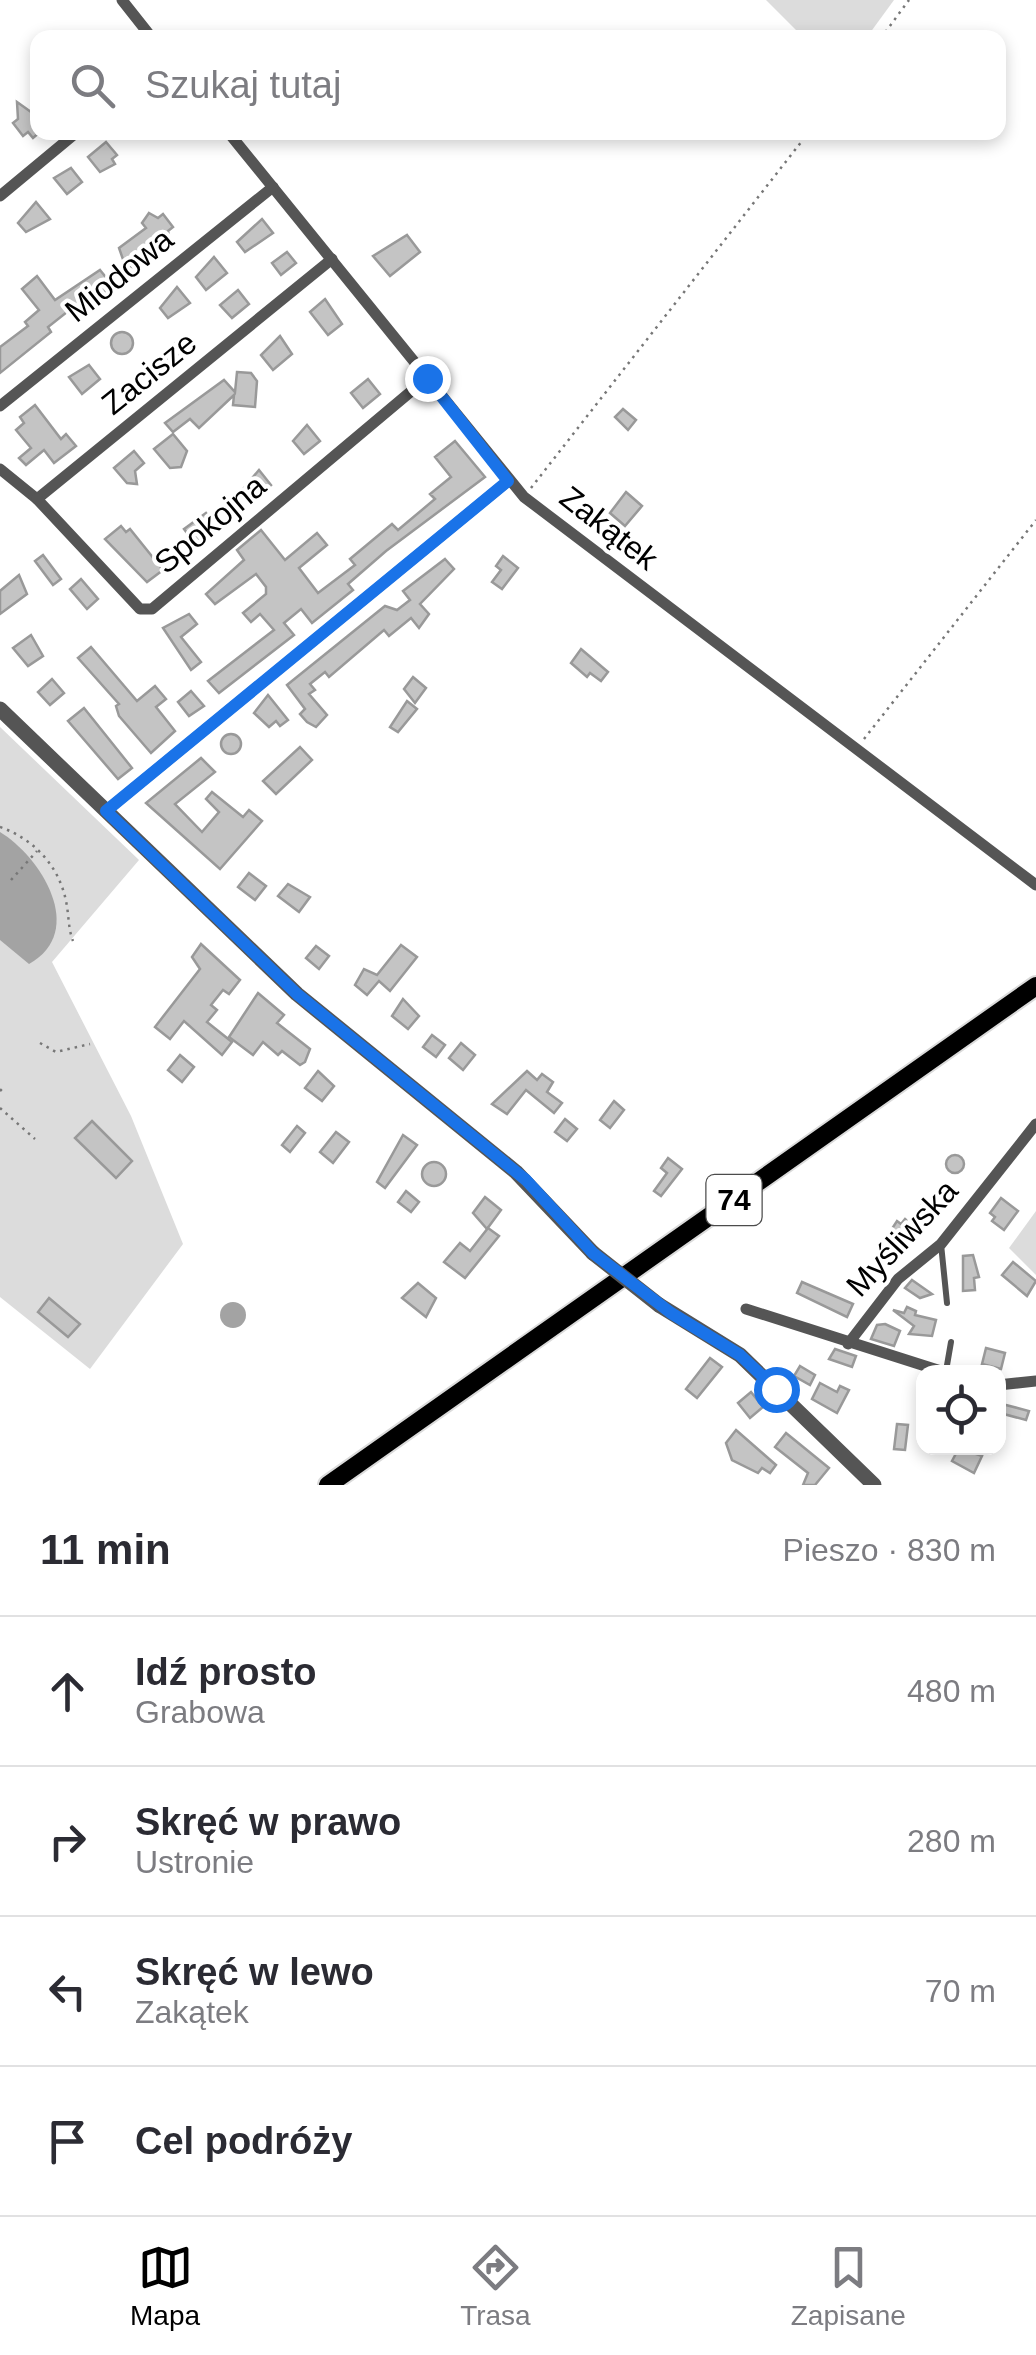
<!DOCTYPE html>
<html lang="pl">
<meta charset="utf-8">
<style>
:root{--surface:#fff;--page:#f2f2f3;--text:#2b2b33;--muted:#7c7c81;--line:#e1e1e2;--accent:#000}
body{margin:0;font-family:Arial,sans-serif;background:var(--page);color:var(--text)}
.controls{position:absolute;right:30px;bottom:30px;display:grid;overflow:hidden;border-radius:20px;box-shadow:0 5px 15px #0003}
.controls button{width:90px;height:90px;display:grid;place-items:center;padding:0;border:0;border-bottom:2px solid var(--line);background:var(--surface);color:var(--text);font:50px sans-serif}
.stop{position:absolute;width:30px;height:30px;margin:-22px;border:8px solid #1a73e8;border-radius:50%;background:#fff}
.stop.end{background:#1a73e8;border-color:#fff;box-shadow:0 2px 10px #0008}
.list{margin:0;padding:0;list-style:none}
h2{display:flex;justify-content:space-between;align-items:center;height:130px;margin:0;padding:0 40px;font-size:42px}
h2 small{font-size:32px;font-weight:400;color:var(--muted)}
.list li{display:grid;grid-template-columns:65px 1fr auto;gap:30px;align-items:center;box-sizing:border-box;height:150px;padding:0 40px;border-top:2px solid var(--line)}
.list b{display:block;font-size:38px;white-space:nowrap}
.list p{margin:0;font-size:32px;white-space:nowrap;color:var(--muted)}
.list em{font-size:32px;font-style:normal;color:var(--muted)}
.icon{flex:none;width:55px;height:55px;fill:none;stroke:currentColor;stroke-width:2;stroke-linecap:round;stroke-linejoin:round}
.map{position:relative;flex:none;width:1036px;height:1485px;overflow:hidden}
.search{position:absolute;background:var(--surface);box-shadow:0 5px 15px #0003;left:30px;right:30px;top:30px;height:110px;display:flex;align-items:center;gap:25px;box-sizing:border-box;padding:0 35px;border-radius:20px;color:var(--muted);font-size:38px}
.sheet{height:730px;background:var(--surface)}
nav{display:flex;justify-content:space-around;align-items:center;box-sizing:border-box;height:140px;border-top:2px solid var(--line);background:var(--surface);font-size:28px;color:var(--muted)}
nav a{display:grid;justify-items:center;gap:5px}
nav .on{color:var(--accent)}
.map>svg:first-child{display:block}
.green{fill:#dcdcdc}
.water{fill:#a3a3a3}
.building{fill:#c4c4c4;stroke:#999;stroke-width:2.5}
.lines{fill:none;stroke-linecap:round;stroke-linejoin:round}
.primary-casing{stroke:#dbdbdb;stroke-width:22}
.path{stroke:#777;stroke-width:2.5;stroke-dasharray:2.5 5;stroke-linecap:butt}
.service{stroke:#555;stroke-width:6}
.minor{stroke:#555;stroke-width:11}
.tertiary{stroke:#555;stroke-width:15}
.primary{stroke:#000;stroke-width:18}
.tertiary-bridge{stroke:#555;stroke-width:15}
.route{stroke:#1a73e8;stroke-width:12}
.labels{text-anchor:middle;stroke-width:8;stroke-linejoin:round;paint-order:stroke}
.shield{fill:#fff;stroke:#4c4c4c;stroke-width:2.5}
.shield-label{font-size:30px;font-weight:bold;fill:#000}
.street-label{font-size:32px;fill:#000;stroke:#fff}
</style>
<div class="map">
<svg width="1036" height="1485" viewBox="0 0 1036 1485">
<rect width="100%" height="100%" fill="#fff"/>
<g class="green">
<polygon points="766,0 894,0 867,37 804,38"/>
<polygon points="0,727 139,860 52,962 131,1116 183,1244 90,1369 0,1297"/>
<polygon points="1036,1211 1036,1275 1009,1248"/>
</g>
<g class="water">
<path d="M0,832C40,856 88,931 29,964L0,940Z"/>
<circle cx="233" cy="1315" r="13"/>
</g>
<g class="building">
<polygon points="17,102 38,117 40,132 33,138 28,132 23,136 13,123 18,119"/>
<polygon points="106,142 117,155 112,159 115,164 100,172 88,157"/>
<polygon points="71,168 82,182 67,194 54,178"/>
<polygon points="36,202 50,219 26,232 18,223"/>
<polygon points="149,213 158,218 163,214 173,227 168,231 170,241 162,247 156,240 138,255 132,267 125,265 119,248 146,228 142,223"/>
<polygon points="262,219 273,233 245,252 237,242"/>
<polygon points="407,235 420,252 390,276 373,256"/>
<polygon points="287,252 296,263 281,275 272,263"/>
<polygon points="214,257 227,273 206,290 196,277"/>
<polygon points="100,270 113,286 75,312 72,308 48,327 51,332 0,373 0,347 28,326 25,322 39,310 22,289 37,276 55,300"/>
<polygon points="177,287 190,303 168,318 160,308"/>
<polygon points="238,290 249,304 232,318 220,305"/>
<polygon points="325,299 342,324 328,335 310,312"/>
<circle cx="122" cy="343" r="11"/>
<polygon points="280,336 292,354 273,370 261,355"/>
<polygon points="179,340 186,343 188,351 168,366 160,356"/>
<polygon points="89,365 100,379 82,394 69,377"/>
<polygon points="237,372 251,373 257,381 255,407 233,405 234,395 199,428 190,419 173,432 165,423 224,380 235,392"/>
<polygon points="368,379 380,394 363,408 351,393"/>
<polygon points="35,405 61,439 66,434 76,446 54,463 44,450 26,465 19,458 31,448 16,430 24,423 20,417"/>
<polygon points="623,409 636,420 628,430 615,417"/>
<polygon points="307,425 320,441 304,454 293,441"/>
<polygon points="173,434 187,451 181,467 170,468 154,449"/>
<polygon points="455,441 485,477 386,551 348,584 353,590 312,623 301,609 284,623 294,635 219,693 208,681 274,630 260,614 251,622 243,613 266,594 266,587 256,574 215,604 206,594 244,560 237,550 261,530 285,560 317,533 327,545 299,568 318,593 355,565 350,559 392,524 398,530 435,499 430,494 451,477 435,457"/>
<polygon points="134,451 144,463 135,471 137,484 127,483 114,468"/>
<polygon points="259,470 271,485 252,502 242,490"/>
<polygon points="626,492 642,506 625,526 610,513"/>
<polygon points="206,513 215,524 209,529 213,534 196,545 184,529"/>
<polygon points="121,526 126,532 130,529 163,570 147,582 105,539"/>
<polygon points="43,555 61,579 53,585 35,561"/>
<polygon points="503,556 518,568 502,589 492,582 501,570 496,566"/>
<polygon points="445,559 454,569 420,604 429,614 419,628 411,618 389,636 384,630 329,677 325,672 310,684 315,690 309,694 327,715 316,727 307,722 300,714 305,709 287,685 385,606 397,610 410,600 403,591"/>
<polygon points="19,575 27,594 0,614 0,591"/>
<polygon points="81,579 98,599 87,609 70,589"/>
<polygon points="189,614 197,624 181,637 201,662 191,670 163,628"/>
<polygon points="31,635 43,656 28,666 13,648"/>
<polygon points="91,647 137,701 155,686 166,699 156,707 175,731 151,753 119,716 116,706 119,704 78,658"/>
<polygon points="581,649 608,672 601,681 590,673 587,677 571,663"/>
<polygon points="413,677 426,688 415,703 404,689"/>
<polygon points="52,679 64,693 50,705 38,692"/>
<polygon points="191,691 204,706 189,716 178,702"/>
<polygon points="268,695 288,720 280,726 276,721 269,727 254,713"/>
<polygon points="407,701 417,709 398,732 390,727"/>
<polygon points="84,708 132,768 118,779 68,721"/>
<circle cx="231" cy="744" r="10"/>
<polygon points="300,747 312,760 276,794 263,781"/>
<polygon points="201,758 215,772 175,804 202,832 219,812 206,799 212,792 243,817 249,810 262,821 220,869 146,803"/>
<polygon points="249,873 266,886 255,900 238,887"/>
<polygon points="288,884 310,897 299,912 278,896"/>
<polygon points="201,944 240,980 229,994 223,990 211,1005 217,1010 207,1022 232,1042 222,1055 184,1021 170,1039 155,1027 200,969 192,957"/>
<polygon points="401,945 417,957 390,991 379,981 367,995 355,985 364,969 377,975"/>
<polygon points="316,946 329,956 319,969 306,958"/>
<polygon points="258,993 284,1015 277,1023 310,1049 305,1062 300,1065 282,1051 278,1055 263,1042 253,1055 229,1037"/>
<polygon points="403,999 419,1016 408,1029 392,1016"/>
<polygon points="432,1035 445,1045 436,1057 423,1047"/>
<polygon points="461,1043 475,1055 463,1070 449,1058"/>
<polygon points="180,1055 194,1067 182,1082 168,1070"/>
<polygon points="318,1071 334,1086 322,1101 305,1088"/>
<polygon points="527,1071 537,1080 542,1074 553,1082 547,1092 562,1103 554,1113 526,1090 507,1114 492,1104"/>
<polygon points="614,1101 624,1110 610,1128 600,1120"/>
<polygon points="565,1119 577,1129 567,1141 555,1132"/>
<polygon points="92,1121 132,1161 116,1178 75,1138"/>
<polygon points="297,1126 305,1133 290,1152 282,1145"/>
<polygon points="336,1132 349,1142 333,1163 320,1152"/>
<polygon points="403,1135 417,1145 385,1188 377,1182"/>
<circle cx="955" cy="1164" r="9"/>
<polygon points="668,1158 682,1169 661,1196 654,1191 667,1173 661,1168"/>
<circle cx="434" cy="1174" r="12"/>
<polygon points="406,1191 419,1202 411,1212 398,1202"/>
<polygon points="485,1197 501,1210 487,1229 473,1213"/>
<polygon points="1001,1198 1018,1211 1004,1230 992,1221 995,1217 990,1213"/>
<polygon points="925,1201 939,1212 932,1221 918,1210"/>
<polygon points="905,1219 913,1226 900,1248 886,1238 897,1221 901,1224"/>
<polygon points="488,1228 499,1236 465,1278 444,1262 460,1243 470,1251"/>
<polygon points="973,1255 979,1277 974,1278 975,1290 963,1291 963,1256"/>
<polygon points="1013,1262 1036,1281 1027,1296 1002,1275"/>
<polygon points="912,1280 932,1294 920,1298 905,1288"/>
<polygon points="802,1282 853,1304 847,1317 797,1293"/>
<polygon points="418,1283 436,1298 426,1317 402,1298"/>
<polygon points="49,1298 80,1324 68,1337 38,1312"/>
<polygon points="907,1307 916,1311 915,1315 936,1320 932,1336 909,1334 914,1326 893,1310 904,1313"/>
<polygon points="885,1324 900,1331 894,1346 871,1339 877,1325"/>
<polygon points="986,1348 1005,1353 1001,1369 982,1364"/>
<polygon points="835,1349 856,1356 852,1367 829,1359"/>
<polygon points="710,1358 722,1367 697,1398 686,1389"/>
<polygon points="800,1366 815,1375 810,1385 794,1376"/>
<polygon points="820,1383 837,1392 840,1386 849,1390 837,1413 812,1399"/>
<polygon points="751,1392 763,1407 750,1418 738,1403"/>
<polygon points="1002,1404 1029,1411 1026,1420 1000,1413"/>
<polygon points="897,1424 908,1425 905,1450 894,1449"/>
<polygon points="736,1430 776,1465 770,1473 762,1468 758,1473 732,1460 726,1443"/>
<polygon points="786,1433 829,1468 815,1485 803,1485 808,1473 775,1447"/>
<polygon points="959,1448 982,1456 974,1473 952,1461"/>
</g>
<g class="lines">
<g class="primary-casing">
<polyline id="primary" points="328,1485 1036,986"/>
</g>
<g class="path">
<polyline points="881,38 909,0"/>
<polyline points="531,488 809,132"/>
<polyline points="864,739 1036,520"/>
<path d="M0,827C34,839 59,866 66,901C69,915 68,928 73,941"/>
<polyline points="11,880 37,851"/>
<polyline points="40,1043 56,1052 90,1044"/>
<polyline points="0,1091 4,1087"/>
<polyline points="0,1108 35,1139"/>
</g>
<g class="service">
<polyline points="941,1244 947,1303"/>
<polyline points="946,1371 951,1342"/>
</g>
<g class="minor">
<polyline points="122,0 152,38"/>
<polyline points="228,132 524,497 1036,885"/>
<polyline points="0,196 77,132"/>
<polyline points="0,406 273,187"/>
<polyline points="0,469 37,499 332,259"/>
<polyline points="37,499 140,609 152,609 427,378"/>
<polyline points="106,811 508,481"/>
<polyline points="746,1309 944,1372"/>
<polyline points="848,1344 898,1279 941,1244 1036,1124"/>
<polyline points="998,1385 1036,1381"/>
</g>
<g class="tertiary">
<polyline points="0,709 297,994 516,1172 593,1253"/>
<polyline points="659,1305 740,1355 874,1485"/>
</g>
<use href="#primary" class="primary"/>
<polyline class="tertiary-bridge" points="593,1253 659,1305"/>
</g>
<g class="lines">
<polyline class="route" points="427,378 508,481 106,811 297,994 526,1180 593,1253 671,1313 740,1355 776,1389"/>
</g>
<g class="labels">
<rect class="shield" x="706.5" y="1175" width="55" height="50" rx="8"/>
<g class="shield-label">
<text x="734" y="1210">74</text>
</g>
<g class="street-label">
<text transform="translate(119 275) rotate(-39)" y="11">Miodowa</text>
<text transform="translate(149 373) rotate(-39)" y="11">Zacisze</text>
<text transform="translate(210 524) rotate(-40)" y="11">Spokojna</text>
<text transform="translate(609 528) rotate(38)" y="11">Zakątek</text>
<text transform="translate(902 1238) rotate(-47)" y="11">Myśliwska</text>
</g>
</g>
</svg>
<div class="controls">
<button><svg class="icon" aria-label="locate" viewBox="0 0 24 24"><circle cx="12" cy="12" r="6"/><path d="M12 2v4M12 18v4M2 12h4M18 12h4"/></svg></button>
</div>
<div class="stop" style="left:776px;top:1389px"></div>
<div class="stop end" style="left:427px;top:378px"></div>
<div class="search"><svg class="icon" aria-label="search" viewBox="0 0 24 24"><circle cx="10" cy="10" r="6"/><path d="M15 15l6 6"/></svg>Szukaj tutaj</div>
</div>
<section class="sheet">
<h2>11 min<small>Pieszo · 830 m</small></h2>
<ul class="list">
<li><svg class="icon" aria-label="ahead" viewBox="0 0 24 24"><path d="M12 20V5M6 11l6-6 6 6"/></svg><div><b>Idź prosto</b><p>Grabowa</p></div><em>480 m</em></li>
<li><svg class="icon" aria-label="right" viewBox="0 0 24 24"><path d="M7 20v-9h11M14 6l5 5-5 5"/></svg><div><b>Skręć w prawo</b><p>Ustronie</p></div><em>280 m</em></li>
<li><svg class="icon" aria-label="left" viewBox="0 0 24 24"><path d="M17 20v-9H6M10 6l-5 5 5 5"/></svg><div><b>Skręć w lewo</b><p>Zakątek</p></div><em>70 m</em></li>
<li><svg class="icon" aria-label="arrive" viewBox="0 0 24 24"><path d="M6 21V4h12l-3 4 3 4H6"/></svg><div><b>Cel podróży</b></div></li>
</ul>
</section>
<nav>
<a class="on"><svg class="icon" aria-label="map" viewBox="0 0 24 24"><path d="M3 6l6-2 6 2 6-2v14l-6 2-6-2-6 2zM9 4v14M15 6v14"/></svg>Mapa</a>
<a><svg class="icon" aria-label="directions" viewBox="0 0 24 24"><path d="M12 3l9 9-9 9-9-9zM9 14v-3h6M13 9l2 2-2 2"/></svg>Trasa</a>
<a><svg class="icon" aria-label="saved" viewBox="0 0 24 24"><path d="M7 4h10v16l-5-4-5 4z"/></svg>Zapisane</a>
</nav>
